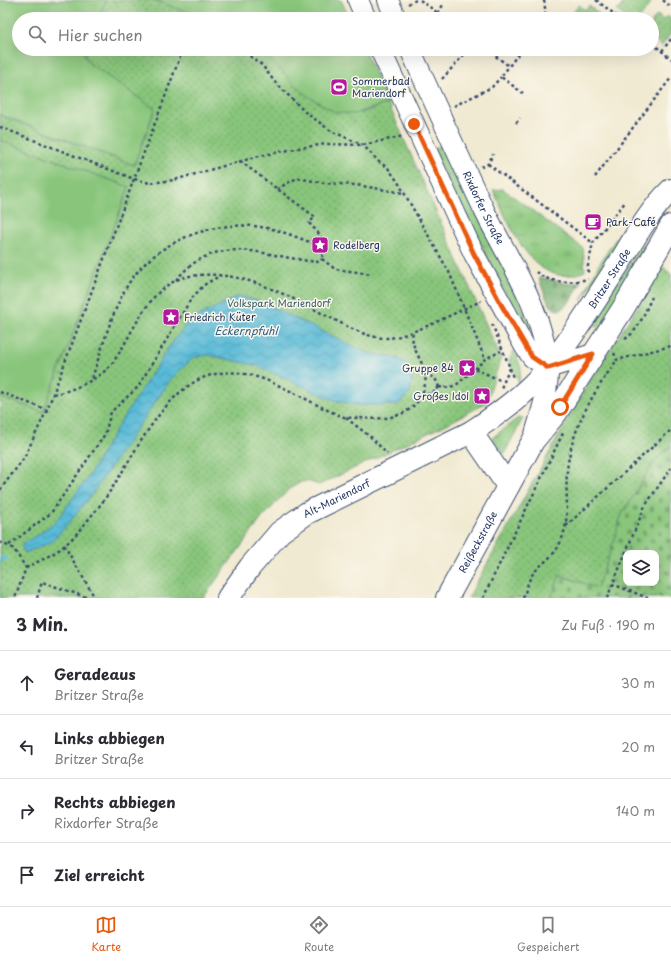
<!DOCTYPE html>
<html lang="de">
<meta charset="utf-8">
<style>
:root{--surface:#fff;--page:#f2f2f3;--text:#2b2b33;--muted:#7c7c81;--line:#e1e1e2;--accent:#ea580c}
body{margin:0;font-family:"Playpen Sans",sans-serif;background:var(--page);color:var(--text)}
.controls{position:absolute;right:12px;bottom:12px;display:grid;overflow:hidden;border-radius:8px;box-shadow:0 4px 16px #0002}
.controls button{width:36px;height:36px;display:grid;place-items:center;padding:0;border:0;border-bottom:1px solid var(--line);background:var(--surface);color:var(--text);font:20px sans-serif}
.stop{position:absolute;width:12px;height:12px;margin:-9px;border:3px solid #ea580c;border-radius:50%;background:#fff}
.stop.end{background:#ea580c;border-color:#fff;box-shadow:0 1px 4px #0008}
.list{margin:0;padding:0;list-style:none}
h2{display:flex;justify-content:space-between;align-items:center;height:52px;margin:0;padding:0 16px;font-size:17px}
h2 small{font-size:13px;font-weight:400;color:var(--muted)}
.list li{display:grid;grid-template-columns:26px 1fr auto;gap:12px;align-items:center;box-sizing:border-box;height:64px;padding:0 16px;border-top:1px solid var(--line)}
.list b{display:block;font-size:15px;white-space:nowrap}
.list p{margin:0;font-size:13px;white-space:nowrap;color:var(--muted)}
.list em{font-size:13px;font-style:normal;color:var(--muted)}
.icon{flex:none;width:22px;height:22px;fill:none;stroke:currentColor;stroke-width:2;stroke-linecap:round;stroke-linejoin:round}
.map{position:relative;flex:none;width:671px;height:598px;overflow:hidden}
.search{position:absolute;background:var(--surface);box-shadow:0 4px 16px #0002;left:12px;right:12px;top:12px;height:44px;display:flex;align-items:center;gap:10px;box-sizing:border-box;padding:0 14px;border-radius:22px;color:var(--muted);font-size:15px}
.sheet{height:308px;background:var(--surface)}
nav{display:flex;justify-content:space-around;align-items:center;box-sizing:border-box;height:56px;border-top:1px solid var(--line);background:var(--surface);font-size:11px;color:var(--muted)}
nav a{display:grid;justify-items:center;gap:2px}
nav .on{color:var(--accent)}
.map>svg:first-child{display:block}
.grass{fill:url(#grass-tufts);stroke:#527a6c}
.forest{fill:url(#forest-firs);stroke:#446d64}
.cemetery{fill:url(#cemetery-stones);stroke:#527a6c;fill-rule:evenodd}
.park{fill:url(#park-dots);stroke:#527a6c}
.pitch{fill:#89c67b;stroke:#527a6c}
.water{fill:url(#water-waves);stroke:#3a749a}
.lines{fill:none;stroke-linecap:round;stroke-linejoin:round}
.stream{stroke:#59bad7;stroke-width:4}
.minor-casing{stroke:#3b4b6f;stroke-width:22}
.major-casing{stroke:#3b4b6f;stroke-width:24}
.path{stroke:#3b4b6f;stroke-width:2.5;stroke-dasharray:3 3;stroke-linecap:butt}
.minor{stroke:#fff;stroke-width:20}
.major{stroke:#fff;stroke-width:22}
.route{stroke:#ea580c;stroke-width:5}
.labels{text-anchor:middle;stroke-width:3;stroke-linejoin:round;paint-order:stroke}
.poi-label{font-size:10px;fill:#1b2f5e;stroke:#fbf7ec;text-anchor:start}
.street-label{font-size:10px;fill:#1b2f5e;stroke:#fbf7ec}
.park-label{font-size:10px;fill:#3c5c67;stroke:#fbf7ec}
.water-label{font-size:11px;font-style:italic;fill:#2e5982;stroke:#fbf7ec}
</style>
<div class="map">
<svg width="671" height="598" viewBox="0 0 671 598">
<defs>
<pattern id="grass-tufts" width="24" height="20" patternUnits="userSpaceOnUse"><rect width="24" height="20" fill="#89c67b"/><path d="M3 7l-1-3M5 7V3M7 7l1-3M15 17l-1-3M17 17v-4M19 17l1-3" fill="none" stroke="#6fa168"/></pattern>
<pattern id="forest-firs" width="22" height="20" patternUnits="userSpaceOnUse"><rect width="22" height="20" fill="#6eab6b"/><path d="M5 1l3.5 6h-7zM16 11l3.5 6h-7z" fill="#5a8c5b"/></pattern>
<pattern id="cemetery-stones" width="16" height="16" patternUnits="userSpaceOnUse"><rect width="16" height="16" fill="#89c67b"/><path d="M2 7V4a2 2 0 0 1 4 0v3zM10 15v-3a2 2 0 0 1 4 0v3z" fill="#6fa168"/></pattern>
<pattern id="park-dots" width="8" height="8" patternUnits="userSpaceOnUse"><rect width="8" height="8" fill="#89c67b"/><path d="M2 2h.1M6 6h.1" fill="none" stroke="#6fa168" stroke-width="1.8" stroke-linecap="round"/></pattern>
<pattern id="water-waves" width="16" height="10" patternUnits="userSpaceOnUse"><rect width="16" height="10" fill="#59bad7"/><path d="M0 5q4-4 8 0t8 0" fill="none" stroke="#4998b2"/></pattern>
</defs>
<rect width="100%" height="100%" fill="#fbf7ec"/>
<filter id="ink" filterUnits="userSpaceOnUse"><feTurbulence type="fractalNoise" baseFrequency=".025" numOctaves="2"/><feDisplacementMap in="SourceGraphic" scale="8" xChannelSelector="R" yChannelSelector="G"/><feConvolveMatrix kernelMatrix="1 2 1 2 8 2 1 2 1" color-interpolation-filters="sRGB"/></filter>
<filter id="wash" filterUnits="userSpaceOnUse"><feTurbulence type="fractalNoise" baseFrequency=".012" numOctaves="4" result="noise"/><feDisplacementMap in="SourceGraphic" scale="16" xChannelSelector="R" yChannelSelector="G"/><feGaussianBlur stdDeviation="0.9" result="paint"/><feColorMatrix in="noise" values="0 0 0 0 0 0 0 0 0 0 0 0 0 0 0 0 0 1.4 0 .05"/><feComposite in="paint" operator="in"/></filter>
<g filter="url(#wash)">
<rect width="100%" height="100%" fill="#f1ead2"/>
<g class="grass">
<polygon points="446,144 532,328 525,331 432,149"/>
<path d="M503,189L583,248L585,271C534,294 510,225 493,190Z"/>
<polygon points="630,220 634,222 581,301 598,266 626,223"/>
<polygon points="651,240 601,329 590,323 642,245"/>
<polygon points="514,350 521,368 519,384 509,361"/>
<polygon points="519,417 523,418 504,454 492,438"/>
</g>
<path class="forest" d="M540,277L569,284L581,282C577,290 562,322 550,305C545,298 542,287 539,279Z"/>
<path class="cemetery" d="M671,446V598H551L559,575L597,588L621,516L655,460ZM626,553H656V583H626Z"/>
<g class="park">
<polygon points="106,0 153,0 207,19 98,19"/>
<polygon points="626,0 647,0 651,3 639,19 628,19 617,11"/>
<polygon points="579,5 585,10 589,6 599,14 595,19 568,19"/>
<polygon points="657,15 664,20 667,16 671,19 671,33 662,46 652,38 652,22"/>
<polygon points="81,49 260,49 306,95 361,113 388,103 501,358 486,403 447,424 319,485 307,481 301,482 289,489 262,518 203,598 0,598 0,397 43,412 129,187 0,140 0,115 133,165 155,109 90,64"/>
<polygon points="663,267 671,274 671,446 655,460 621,516 614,541 597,588 560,575 551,598 468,598 586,387"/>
</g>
<g class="pitch">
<polygon points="0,0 106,0 98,19 19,19 19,49 81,49 90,64 155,109 134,165 0,115"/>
<polygon points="153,0 341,0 350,19 207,19"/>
<polygon points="260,49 364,49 388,103 354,114 335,112 306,95"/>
<polygon points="0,140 129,187 43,412 0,397"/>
</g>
<polygon class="water" points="239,296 261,302 368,353 393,357 405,362 413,373 410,393 397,405 357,405 331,399 255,365 208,355 194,357 171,379 92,494 68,524 51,542 25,553 21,545 42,532 56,521 87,479 118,426 171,344 190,320"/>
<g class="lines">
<polyline class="stream" points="0,560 6,558"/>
</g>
</g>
<g filter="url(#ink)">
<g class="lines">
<g class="minor-casing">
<g id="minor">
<polyline points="358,0 366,19"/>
<polyline points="388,0 396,19"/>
<polyline points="380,49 474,254 525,347 532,357 548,368"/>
<path id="s1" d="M410,49C435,104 460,159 486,214C510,262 544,312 548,367C549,391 540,417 533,441"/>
<polyline points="548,368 593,354"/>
</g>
</g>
<g class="major-casing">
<g id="major">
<polyline points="471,432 508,486"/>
<path id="s2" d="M228,598L250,567L280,532L307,513L471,432C499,414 526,394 548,368C575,335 597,297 620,262C635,237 650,210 671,190"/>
<path id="s3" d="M447,598L533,441L556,413L624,307L671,226"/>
</g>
</g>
<g class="path">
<polyline points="420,0 446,19"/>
<polyline points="544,0 546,16 544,19"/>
<polyline points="596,0 621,19"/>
<polyline points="663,0 671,7"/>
<polyline points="408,4 416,0"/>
<polyline points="438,13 443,5"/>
<polyline points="652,43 671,59"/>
<polyline points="240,49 262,65 274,81 305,112 331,131 363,145 379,162 388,168 398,182 449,272 485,359"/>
<polyline points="486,49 509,66"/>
<polyline points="522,49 501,77 523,93"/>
<polyline points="662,51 671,39"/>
<polyline points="442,79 469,49"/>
<polyline points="454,106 492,87 501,77"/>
<polyline points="516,123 520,118"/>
<polyline points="0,127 134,179 150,183 174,180 259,156 299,148 326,144 363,145 404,136"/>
<path d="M240,161L315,217L309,223C323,238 324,238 322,259"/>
<polyline points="488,164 593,243"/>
<polyline points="481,167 488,164 493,154"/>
<polyline points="595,177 671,78"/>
<polyline points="277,189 297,178 324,183 356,185 404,193"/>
<polyline points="322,259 335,269 372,274"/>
<path d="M536,272C550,284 571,283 588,279"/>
<polyline points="589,272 587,270 593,243 626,201"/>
<path d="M176,280C219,229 265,258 319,262L322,259"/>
<polyline points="492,324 510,368 501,388"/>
<path d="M625,339C639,331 645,311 652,297"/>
<polyline points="614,353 617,360 671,346"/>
<polyline points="510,368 513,378"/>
<polyline points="475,369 485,359 501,351"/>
<polyline points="425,374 435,378 439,387"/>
<path d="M92,378C102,349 110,317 125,290C149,244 211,219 261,227C282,230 304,240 324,248"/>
<path d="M439,387C460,390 460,378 475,369L500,380"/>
<polyline points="0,392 47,410 183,49"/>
<path d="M54,394C72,391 97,380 110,366C134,336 146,284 190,276C243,268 289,297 335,320C350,328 370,339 389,338C412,336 458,311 481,301"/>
<polyline points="421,396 433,393 439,387"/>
<polyline points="346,418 372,438 387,454"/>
<polyline points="0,490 24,458 47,410"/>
<polyline points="566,526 671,430"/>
<polyline points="0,542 14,549 26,568 15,598"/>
<polyline points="9,545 51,513 105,434 111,412 138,387 191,299 204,285 221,275"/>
<polyline points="64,545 95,598"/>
<path d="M26,568C38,561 54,555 65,545C76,536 87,521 97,509C131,468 159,386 215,374C258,364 305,403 344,417C349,418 354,418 359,418C381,420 409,419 421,396C436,366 408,355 413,331"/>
<polyline points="612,584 648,598"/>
<polyline points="37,598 42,582 89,598"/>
<polyline points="483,598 563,433"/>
<path d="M523,598C526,591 528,581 532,575C540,564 555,556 560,543C571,521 565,494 567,471C571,429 593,393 617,360"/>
<polyline points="607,598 645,506 671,468"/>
</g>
<use href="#minor" class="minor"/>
<use href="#major" class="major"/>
</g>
</g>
<g class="lines" filter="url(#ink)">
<polyline class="route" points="414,124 474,254 502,306 532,357 548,368 593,354 560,407"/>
</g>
<defs>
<g id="stadium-square" transform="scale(0.9)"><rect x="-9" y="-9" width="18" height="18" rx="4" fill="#b5179e" stroke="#fbf7ec"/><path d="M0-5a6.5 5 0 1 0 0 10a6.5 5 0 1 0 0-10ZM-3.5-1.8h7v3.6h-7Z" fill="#fff"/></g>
<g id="cafe-square" transform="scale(0.9)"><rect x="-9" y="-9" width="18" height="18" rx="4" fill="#b5179e" stroke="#fbf7ec"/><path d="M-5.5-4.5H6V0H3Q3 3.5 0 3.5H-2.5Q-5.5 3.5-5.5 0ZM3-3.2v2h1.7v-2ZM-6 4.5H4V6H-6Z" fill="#fff"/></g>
<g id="sight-square" transform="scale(0.9)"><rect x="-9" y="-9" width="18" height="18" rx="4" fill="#b5179e" stroke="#fbf7ec"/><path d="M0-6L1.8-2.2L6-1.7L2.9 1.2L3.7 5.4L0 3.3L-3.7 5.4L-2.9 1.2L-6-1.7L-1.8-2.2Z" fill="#fff"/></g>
</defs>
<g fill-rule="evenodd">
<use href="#stadium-square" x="339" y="87"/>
<use href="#cafe-square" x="593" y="222"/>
<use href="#sight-square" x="320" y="245"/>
<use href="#sight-square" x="171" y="317"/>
<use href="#sight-square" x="467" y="368"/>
<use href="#sight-square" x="482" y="396"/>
</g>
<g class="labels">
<g class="poi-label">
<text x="352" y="85">Sommerbad<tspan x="352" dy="12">Mariendorf</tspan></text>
<text x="606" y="226">Park-Café</text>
<text x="333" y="249">Rodelberg</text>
<text x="184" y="321">Friedrich Küter</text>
<text x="454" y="372" text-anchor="end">Gruppe 84</text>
<text x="469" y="400" text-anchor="end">Großes Idol</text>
</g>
<g class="street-label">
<text dy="4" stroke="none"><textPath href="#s1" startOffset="175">Rixdorfer Straße</textPath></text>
<text dy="4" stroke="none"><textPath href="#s2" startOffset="509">Britzer Straße</textPath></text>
<text dy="4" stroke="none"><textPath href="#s2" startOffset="150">Alt-Mariendorf</textPath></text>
<text dy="4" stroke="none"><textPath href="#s3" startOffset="64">Reißeckstraße</textPath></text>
</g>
<g class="park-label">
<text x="279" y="307">Volkspark Mariendorf</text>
</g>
<g class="water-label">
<text x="246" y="335">Eckernpfuhl</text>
</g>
</g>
</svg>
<div class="controls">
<button><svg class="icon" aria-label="layers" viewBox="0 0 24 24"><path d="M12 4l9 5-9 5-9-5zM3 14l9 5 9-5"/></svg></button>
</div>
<div class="stop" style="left:560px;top:407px"></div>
<div class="stop end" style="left:414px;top:124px"></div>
<div class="search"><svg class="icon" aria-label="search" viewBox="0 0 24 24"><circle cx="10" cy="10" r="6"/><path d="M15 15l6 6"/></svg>Hier suchen</div>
</div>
<section class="sheet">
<h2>3 Min.<small>Zu Fuß · 190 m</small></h2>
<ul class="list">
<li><svg class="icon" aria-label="ahead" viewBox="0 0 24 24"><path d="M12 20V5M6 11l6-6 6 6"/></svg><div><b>Geradeaus</b><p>Britzer Straße</p></div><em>30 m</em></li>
<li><svg class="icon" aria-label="left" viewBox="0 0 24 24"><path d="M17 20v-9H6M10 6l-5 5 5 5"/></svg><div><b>Links abbiegen</b><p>Britzer Straße</p></div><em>20 m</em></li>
<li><svg class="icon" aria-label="right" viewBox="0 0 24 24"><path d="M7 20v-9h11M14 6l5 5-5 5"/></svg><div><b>Rechts abbiegen</b><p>Rixdorfer Straße</p></div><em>140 m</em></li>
<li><svg class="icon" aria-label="arrive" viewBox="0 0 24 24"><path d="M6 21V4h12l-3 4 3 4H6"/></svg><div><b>Ziel erreicht</b></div></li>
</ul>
</section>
<nav>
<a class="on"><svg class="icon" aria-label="map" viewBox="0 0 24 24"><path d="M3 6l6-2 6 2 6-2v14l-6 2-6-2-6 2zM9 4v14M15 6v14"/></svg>Karte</a>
<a><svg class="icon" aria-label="directions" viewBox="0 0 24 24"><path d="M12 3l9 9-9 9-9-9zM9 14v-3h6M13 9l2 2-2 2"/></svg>Route</a>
<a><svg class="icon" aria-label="saved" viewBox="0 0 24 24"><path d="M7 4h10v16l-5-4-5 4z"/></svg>Gespeichert</a>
</nav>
